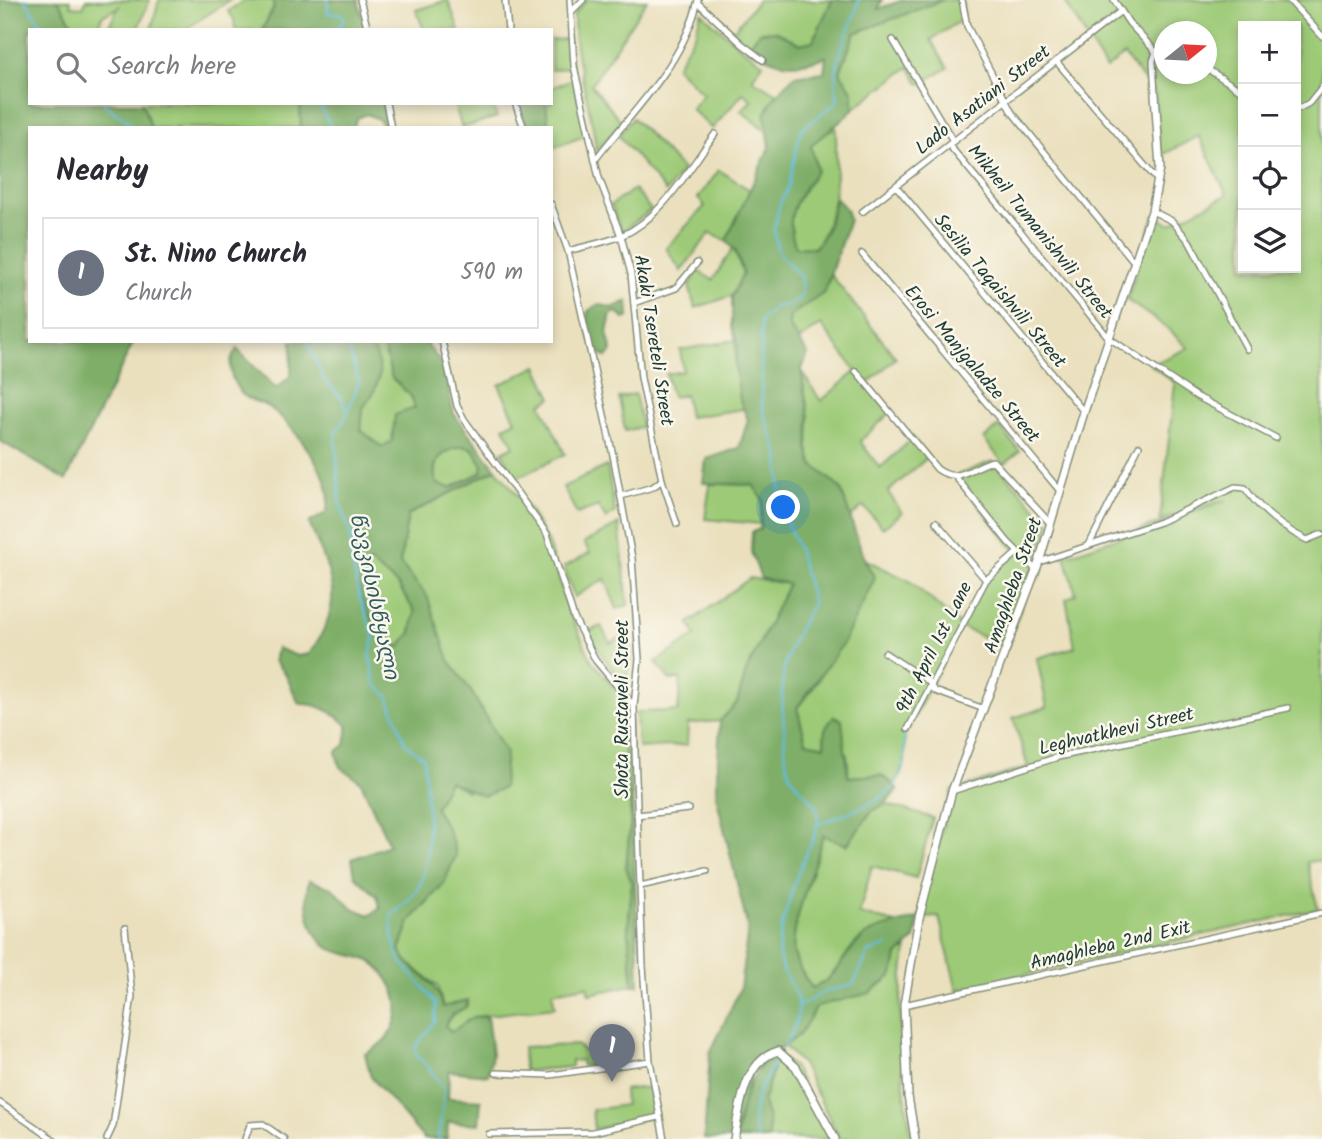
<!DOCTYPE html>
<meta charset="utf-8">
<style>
:root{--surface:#fff;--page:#f2f2f3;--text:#2b2b33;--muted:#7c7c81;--line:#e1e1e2;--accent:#1f6fb2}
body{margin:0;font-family:Kalam,"Noto Sans Georgian",sans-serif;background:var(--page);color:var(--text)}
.controls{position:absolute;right:21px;top:21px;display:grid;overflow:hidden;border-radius:0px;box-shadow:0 4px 10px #0003}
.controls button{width:63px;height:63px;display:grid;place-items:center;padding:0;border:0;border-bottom:2px solid var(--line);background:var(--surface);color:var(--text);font:35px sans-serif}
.compass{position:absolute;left:1154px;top:21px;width:63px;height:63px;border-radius:50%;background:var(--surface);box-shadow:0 4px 10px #0003;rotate:72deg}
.you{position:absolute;left:784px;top:508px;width:24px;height:24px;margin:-18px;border:5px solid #fff;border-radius:50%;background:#1a73e8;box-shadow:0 0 0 10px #1a73e833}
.badge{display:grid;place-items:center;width:46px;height:46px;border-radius:50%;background:var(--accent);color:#fff;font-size:23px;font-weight:700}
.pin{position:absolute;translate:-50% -58px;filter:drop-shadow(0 2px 4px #0008)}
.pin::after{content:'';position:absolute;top:37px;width:24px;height:21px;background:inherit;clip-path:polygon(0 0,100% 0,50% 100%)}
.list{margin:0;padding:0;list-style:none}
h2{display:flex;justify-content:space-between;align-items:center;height:91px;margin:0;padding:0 28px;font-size:30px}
h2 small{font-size:23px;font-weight:400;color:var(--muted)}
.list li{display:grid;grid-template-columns:46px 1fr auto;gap:21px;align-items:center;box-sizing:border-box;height:112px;margin:0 14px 14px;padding:0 14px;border:2px solid var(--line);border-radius:0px}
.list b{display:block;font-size:26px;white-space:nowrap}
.list p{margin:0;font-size:23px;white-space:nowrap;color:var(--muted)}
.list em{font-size:23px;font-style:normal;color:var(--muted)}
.icon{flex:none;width:38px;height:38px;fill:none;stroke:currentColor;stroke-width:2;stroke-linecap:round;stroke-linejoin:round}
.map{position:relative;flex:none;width:1322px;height:1139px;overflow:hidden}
.search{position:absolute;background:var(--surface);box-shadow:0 4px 10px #0003;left:28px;top:28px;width:525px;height:77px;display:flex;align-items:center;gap:18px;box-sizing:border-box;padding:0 24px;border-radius:0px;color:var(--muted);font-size:26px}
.panel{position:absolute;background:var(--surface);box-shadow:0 4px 10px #0003;left:28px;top:126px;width:525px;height:217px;border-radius:0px}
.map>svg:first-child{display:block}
.green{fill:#9dca77;stroke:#5e8456;stroke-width:2;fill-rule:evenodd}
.forest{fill:#7eae68;stroke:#4e764e;stroke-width:2;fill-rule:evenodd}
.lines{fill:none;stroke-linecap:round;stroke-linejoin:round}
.stream{stroke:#63bee1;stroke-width:2}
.minor-casing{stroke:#848e79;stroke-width:8}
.tertiary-casing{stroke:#848e79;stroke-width:10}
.minor{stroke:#fff;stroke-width:5}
.tertiary{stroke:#fff;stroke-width:7}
.labels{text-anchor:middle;stroke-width:5;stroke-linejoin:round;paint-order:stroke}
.street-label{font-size:19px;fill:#1f3d34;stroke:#fbf7ec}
.water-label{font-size:21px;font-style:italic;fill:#305d5f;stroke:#fbf7ec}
</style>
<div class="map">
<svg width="1322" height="1139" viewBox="0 0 1322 1139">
<rect width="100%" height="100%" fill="#fbf7ec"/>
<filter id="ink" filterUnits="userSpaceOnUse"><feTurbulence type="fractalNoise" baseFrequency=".0143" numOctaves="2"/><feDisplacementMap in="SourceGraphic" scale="14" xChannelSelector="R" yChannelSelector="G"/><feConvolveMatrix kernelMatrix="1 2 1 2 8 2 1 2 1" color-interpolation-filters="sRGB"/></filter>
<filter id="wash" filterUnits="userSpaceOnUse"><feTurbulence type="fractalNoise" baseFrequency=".00686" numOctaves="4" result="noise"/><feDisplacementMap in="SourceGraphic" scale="28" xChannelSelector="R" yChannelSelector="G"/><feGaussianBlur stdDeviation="1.57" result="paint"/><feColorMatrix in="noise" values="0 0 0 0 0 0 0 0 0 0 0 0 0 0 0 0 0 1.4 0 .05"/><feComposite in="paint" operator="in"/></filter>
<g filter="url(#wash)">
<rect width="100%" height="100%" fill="#eae0be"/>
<g class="green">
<polygon points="58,0 70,0 71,6 83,7 86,0 150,0 137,30 99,30 109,26 119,7 102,16 97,30 76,30"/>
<polygon points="159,0 230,0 184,30 151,30"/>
<polygon points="245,0 273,0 274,7 262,30 235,30 234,19 228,11"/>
<polygon points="448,0 459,30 424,30 416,10"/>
<path d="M587,0H647L591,85L622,122L596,151C592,102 573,65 574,14Z"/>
<polygon points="758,0 832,0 813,41 800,44 776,31 760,32 748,45 732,32"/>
<polygon points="943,0 962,0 964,18 931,40 948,68 920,84 909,67 853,109 853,92 840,72 855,33"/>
<path d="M1064,0H1322V860L1307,862L1318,909L957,990L939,917L919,918L952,791L1028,767L1013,718L1047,707L1037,658L1075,647L1066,599L1076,594L1065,556L1227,500L1160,520L1175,383L1151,365L1188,348L1166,327L1127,300L1154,216L1170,224L1227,195L1199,136L1160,156L1155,94L1124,55L1106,69ZM1243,26H1296V268H1243ZM1164,32H1206V74H1164Z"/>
<polygon points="701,12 741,48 763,63 752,79 777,94 765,115 768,132 741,111 752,100 743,93 712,129 691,109 703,94 676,67 696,32"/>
<polygon points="568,39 572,67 551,70 551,40"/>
<path d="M573,79L587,135L552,148C553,130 545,122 546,103H551V88Z"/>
<polygon points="142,103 300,103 301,128 151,128"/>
<polygon points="454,103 492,103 497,117 462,128"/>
<polygon points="633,118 683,170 666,192 618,135"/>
<path d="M836,128C836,171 840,212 815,248L796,247C782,215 799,196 817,170L811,146L825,132Z"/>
<polygon points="719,170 750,190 726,241 710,233 681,271 666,248 705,206 698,198"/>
<polygon points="634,189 651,210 622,232 611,205"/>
<polygon points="733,248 743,273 732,296 695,308 689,286 698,271 713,280"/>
<polygon points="831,275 896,358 867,384 891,412 860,441 880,468 913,438 928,457 888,492 902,513 883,528 863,506 850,518 841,489 812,464 808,448 809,417 801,371 821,401 856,371 821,325 799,340 789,326 789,316 824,293"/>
<polygon points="736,340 735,364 744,409 689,417 685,395 672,397 666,374 683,371 680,350"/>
<polygon points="365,341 382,341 392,378 411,396 415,408 392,441 382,447 361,431 363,408 374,392 376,354"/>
<polygon points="537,366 552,398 541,404 565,454 515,479 502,452 514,446 504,427 516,421 499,385"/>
<polygon points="635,394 642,427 625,431 619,398"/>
<polygon points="999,426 1020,451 1004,464 984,439"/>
<path d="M462,446L472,448L483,465L482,472L450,488L437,484C430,461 441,452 462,446Z"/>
<path d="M993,461L1050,523L1007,648L961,627L905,735V763L895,785L881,775L848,777C850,751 845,745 825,729L824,746L806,742L797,708L813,689L874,579L864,559L910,581L961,626L986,580L1017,553L955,476Z"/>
<polygon points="607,466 615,512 606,519 598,506 577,514 563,487"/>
<polygon points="496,469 530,510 548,543 568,610 592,661 624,699 622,731 631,816 626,867 632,883 628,930 633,985 589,994 587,986 552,992 555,1007 473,1017 452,1032 444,1026 452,1015 466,1007 468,1001 443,1007 438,987 406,961 400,950 410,921 444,883 449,832 435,808 449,781 467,791 506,753 472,693 449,660 400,563 408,515"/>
<polygon points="710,484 753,485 763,499 760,524 705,519"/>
<polygon points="619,524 628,605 617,609 605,579 574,597 564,567 590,553 584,543"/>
<path d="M370,562L398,585L415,612L411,632L400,647C380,637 355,599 361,576C362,571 367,566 370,562Z"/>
<polygon points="750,578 788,584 746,672 737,703 720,721 688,724 687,745 638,748 636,712 678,711 681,679 670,680 656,662 696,635 689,623"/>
<polygon points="601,626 610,643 630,633 632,656 627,678 624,681 619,680 587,632"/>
<path d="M885,804L933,818L916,878L872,866L859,914L900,924C890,927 876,929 867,934C843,947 840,979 812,988C804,977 797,966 794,953C789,926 816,864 823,835L847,845L871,812Z"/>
<path d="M907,947C895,1011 900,1075 912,1139H840L802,1064L784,1046L800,1034L817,1006L841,998Z"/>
<polygon points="577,1045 584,1051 598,1049 600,1064 582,1066 581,1060 571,1061 571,1067 524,1071 523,1047"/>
<polygon points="777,1054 793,1066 832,1139 769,1139 768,1118 763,1103"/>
<polygon points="648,1087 654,1116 594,1129 592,1110 625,1105 624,1090"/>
</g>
<g class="forest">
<polygon points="0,0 58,0 76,30 30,30 30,103 142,103 151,128 30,128 30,341 134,341 66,480 0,441"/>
<polygon points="273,0 358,0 366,30 262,30 274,8"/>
<path d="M832,0H882L878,9L903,0H943L855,33L840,72L853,92V109C838,126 826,131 811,146L817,170C799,196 782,215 796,247L815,248L826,231L836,198L846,209L849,220L824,292L790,316L789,326L808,354L801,371L809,417L808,448L812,464L841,489L864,559L875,578L842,645L797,708L806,742L824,746L825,729L834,716L842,720L848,777L881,775L898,789L885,804L871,812L847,845L823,835C816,864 789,926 794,953C797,966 804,977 812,988C839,980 844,949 866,935C880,926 903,923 919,918L915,939L897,956L893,975L870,993L817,1006L800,1034L751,1072L734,1139H704L710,1053L740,989L748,929L716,795L720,721L737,703L746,672L788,584L761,578L751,552L752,532L760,529L763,500L753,485L703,483L706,459L739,448L748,420L740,400L735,364L738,346L732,327V296L743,273L736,251L726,241L770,146L765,115L772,100L794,76L824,72L826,57C790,69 780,65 747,48L760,32L776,31L800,44L813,41Z"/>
<polygon points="300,103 382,103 388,128 382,128 380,120 367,114 357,118 353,128 301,128"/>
<polygon points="518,103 546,103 549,128 528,128"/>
<path d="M628,301L629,317L624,319L618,312L611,314L607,333L612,352L606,357C590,349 585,328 588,311L599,304L612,308Z"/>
<path d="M292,341H365L376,354L380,373L374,392L363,408L361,430L382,447L392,441L395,415L415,408L411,396L392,378L382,341H424L442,364L454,414L496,469L408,515L400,563L427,596L449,660L472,693L506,753L503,788L484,796L449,781L435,808L449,832L456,855L444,883L410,921L400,950C414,978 434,973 443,1007L468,1000L466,1007L452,1015L445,1025L451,1032L473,1017H487L492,1054L488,1075L449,1071L448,1098L481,1100L479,1124L448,1122L447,1139H424L371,1077L365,1054C403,1035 408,998 378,967C367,955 343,956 329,948C309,936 303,900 309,880L332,888L352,908L370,915L380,908L377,896L355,876L352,859L389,845L361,782L340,767L336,752L345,745L348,726C334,712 319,703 299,704L286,675L274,661L277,648L297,656L309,654C347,601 332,578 309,523L327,512C327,506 330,497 328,491C324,466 290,422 270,408C261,402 248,401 241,393C230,379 226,364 237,349L276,389L291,376ZM462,446L472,448L483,465L482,472L451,488L437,484C429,461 441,452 462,446ZM370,562L398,585L415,612L411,632L400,647C379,637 356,599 361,576C362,571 367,566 370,562Z"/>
<polygon points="624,699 629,708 639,985 633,985 628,930 632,883 626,867 631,816 622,731"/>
<path d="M777,1054L763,1103L768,1118L769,1139H736C741,1108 747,1069 777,1054Z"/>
</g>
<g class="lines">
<g class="stream">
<polyline points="25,0 45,30"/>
<polyline points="328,0 328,14 340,13 345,20 334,30"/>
<path d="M104,103C113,114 124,114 133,128"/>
<polyline points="319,103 331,128"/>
<polyline points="307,341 324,380 342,398 346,409"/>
<path d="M347,341L359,382L345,419L335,433L340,502L351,536L350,552L359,595L374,637L370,656L375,684L388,696L405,743L424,758C425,797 436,852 418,889C413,898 399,908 391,916C392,968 410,966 436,1004L435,1021L415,1047L417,1057L427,1065L445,1090L438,1139"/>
<path d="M818,824C847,813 901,800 904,763C905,753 904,745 905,735"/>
<polyline points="800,1006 826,991 853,985 869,952 887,945"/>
<path d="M784,1047C821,985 775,992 779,943C781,923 795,880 803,861C808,847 817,837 818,821C819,797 797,792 789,773C783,757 786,741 784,725C778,670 785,651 813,604L798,548L781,510L779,455L762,407L761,320L777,306L791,305L802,295L801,277L778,252L774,229L780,203L788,188L801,130L838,101C830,58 848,39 859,0"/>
<path d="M757,1139C747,1109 760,1085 776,1060"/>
</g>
</g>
</g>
<g filter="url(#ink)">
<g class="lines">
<g class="minor-casing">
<g id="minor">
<polyline points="360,0 368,30"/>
<polyline points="505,0 508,30"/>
<polyline points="570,0 574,66 599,178 621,236 631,274 641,378 662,480 677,524"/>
<polyline points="962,0 967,26 1011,111 1135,263"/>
<polyline points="1114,0 1129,23 1156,52"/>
<polyline points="1289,0 1322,36"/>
<polyline points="698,3 742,44 763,60"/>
<polyline points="571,12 583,0"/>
<polyline points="893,40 953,141"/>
<polyline points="1056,61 1158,181"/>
<polyline points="1206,68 1243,92"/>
<polyline points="1155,94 1153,61 1156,52 1164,49"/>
<polyline points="386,103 391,128"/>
<polyline points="515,103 524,128"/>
<polyline points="1296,110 1309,103 1322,87"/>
<polyline points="949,145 1109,338 1196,396 1276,438"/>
<path d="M595,160C633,110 684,64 698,0"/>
<polyline points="896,186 1084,412"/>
<polyline points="551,204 568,251 614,460 632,558 639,659 634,706 635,750 643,966 650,1061 664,1139"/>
<polyline points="1152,211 1172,221 1189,241 1247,349"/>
<polyline points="862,212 1121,11"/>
<path d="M568,251C585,246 604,243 621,236C662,219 689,168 715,134"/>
<polyline points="862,254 1060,491"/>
<polyline points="634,303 676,288 697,263"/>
<polyline points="442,341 457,406 464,419 547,534 574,618 596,661 634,706"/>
<path d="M856,371L937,469C959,485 972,466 993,461L1050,523"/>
<polyline points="955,476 1008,542 1036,570"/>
<polyline points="621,496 653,487 662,480"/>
<polyline points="936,522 986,580"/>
<polyline points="1089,545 1139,446"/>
<path d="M1039,562L1160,522L1235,487L1245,488C1261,511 1282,528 1307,540L1322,534"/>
<polyline points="885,653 928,681 935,691 984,709"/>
<polyline points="908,729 986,580 1017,553"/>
<polyline points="952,791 1058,757 1288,708"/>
<polyline points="637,815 689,809"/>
<polyline points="640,886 707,871"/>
<polyline points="904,1005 1322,913"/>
<polyline points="496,1073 550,1075 650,1061"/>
<polyline points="0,1103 53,1139"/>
<polyline points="489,1134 593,1132 659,1117"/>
<polyline points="107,1139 113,1126 132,996 125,928"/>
<polyline points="245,1139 250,1125 263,1124 284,1139"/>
</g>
</g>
<g class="tertiary-casing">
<g id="tertiary">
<path d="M734,1139C740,1108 743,1061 778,1051L796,1067L835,1139"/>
<polyline points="915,1139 908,1096 904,1005 919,918 952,791 1039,562 1084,412 1152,211 1160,168 1155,94"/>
</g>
</g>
<use href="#minor" class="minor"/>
<use href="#tertiary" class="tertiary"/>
</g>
</g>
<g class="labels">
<g class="street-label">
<text transform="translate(982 99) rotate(-38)" y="7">Lado Asatiani Street</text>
<text transform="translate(1041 231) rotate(51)" y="7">Mikheil Tumanishvili Street</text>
<text transform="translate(1001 290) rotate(50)" y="7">Sesilia Taqaishvili Street</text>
<text transform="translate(655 340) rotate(81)" y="7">Akaki Tsereteli Street</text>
<text transform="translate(973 363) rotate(50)" y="7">Erosi Manjgaladze Street</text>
<text transform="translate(1012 585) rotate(-71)" y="7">Amaghleba Street</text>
<text transform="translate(933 647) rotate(-63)" y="7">9th April 1st Lane</text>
<text transform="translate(621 709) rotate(-90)" y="7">Shota Rustaveli Street</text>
<text transform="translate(1116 730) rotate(-13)" y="7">Leghvatkhevi Street</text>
<text transform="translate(1110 944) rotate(-13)" y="7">Amaghleba 2nd Exit</text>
</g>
<g class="water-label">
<text transform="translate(375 596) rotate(78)" y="7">წავკისისწყალი</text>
</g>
</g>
</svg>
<div class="controls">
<button>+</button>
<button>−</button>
<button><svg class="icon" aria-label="locate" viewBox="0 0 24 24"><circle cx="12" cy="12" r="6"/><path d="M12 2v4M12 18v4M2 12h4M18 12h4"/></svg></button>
<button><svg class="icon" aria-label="layers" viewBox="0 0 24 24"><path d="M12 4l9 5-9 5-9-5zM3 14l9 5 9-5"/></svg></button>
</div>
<svg class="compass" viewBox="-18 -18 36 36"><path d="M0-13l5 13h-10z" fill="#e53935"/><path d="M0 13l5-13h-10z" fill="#7c7c81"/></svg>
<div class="you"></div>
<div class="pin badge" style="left:612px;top:1082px;background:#6b7280">1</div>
<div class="search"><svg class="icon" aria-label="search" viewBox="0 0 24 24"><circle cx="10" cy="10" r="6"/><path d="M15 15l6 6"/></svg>Search here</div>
<section class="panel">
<h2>Nearby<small></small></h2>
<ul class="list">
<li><span class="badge" style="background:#6b7280">1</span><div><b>St. Nino Church</b><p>Church</p></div><em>590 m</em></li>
</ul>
</section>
</div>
